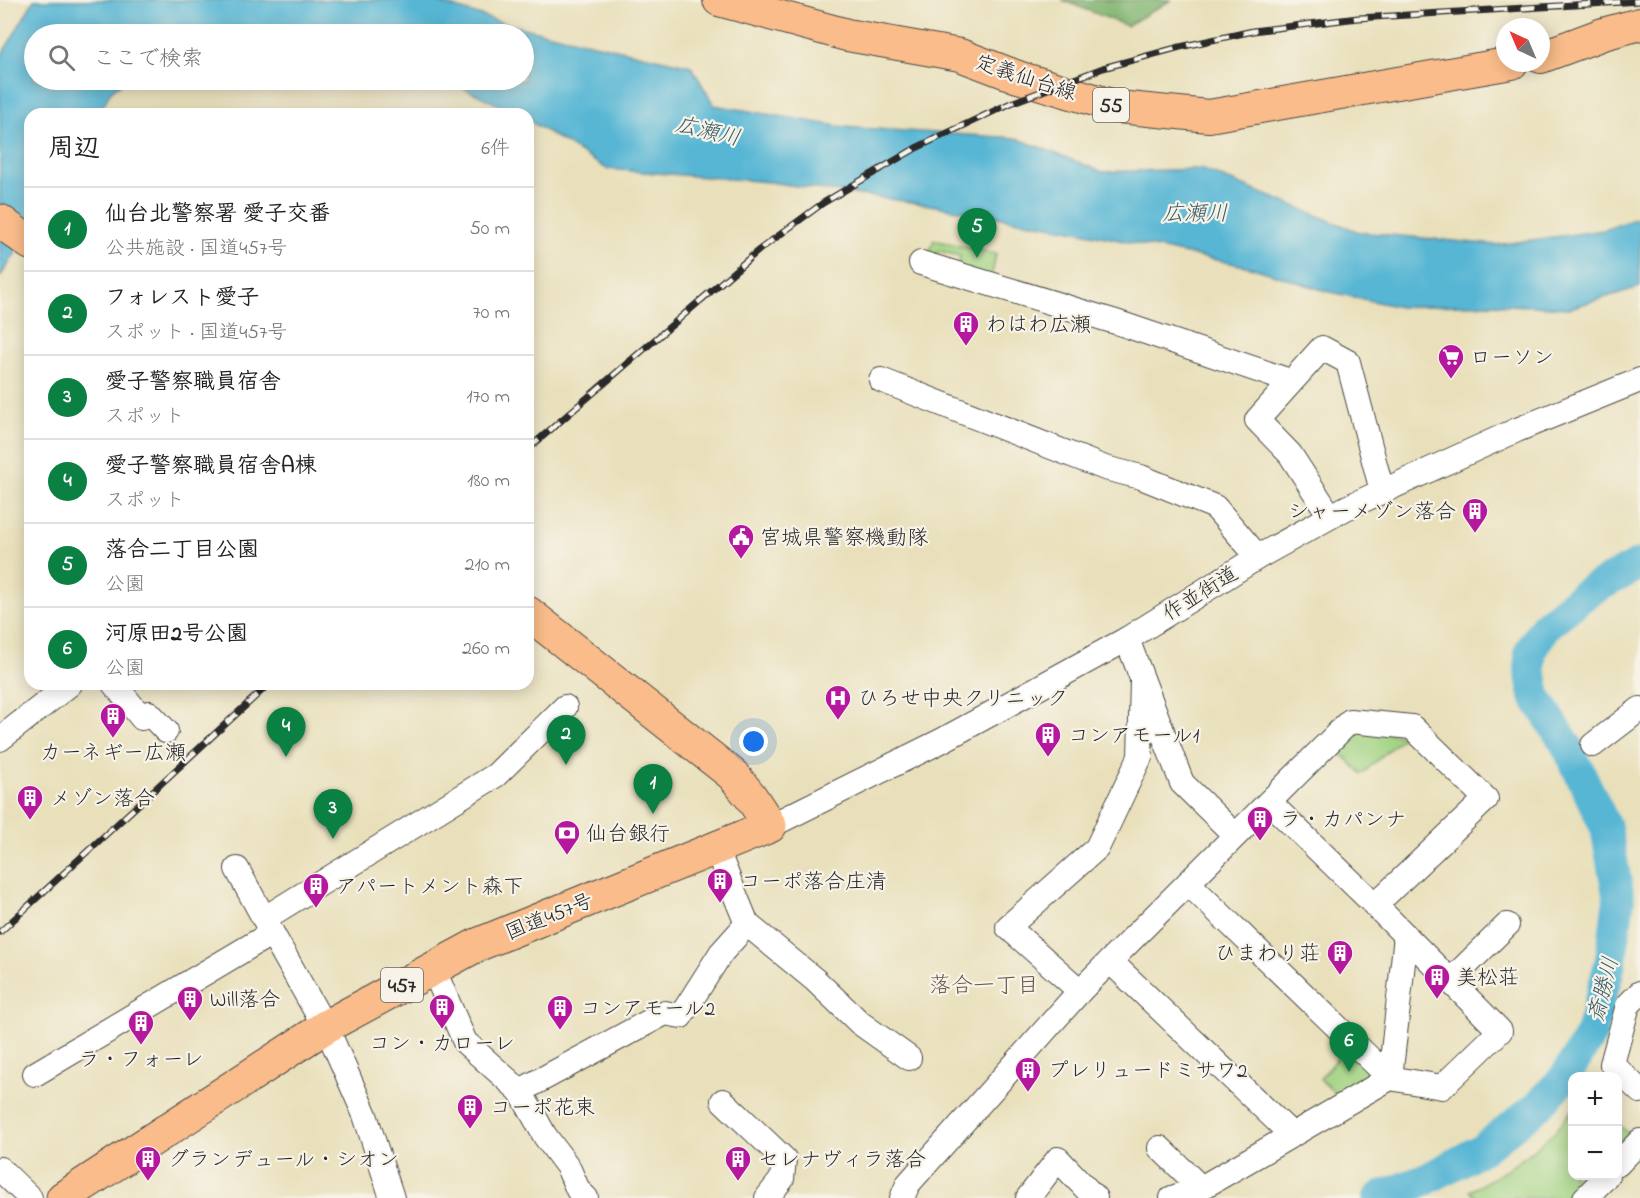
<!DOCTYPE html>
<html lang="ja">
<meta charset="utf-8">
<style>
:root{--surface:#fff;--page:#f6f6f6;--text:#222;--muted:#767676;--line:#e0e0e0;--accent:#0b8043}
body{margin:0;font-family:"Indie Flower","Klee One",sans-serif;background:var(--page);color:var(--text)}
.controls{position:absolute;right:18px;bottom:18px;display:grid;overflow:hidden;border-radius:12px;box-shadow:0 3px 15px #0003}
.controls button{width:54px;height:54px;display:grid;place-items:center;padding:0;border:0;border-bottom:2px solid var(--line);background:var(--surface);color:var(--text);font:30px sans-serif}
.compass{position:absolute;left:1496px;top:18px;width:54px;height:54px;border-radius:50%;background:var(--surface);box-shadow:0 3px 15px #0003;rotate:316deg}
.you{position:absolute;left:754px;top:742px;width:21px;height:21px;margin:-15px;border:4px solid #fff;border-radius:50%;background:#1a73e8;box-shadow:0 0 0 9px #1a73e833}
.badge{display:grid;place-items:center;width:39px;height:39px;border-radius:50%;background:var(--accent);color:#fff;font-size:20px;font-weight:700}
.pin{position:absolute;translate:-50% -50px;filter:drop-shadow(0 2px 3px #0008)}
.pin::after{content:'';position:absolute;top:32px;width:21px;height:18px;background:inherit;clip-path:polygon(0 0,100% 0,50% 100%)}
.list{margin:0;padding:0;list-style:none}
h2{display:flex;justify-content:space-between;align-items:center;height:78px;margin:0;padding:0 24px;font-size:26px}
h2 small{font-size:20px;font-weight:400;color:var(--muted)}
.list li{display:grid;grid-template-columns:39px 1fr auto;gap:18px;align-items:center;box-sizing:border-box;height:84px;padding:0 24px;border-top:2px solid var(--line)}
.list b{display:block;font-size:22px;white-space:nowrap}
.list p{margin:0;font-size:20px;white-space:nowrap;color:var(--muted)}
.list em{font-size:20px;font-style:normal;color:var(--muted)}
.icon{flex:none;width:33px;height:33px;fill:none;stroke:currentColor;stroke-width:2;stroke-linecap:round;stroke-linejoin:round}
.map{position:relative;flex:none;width:1640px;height:1198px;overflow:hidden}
.search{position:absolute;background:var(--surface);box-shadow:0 3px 15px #0003;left:24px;top:24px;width:510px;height:66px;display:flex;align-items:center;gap:15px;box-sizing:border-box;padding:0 21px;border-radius:33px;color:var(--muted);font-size:22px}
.panel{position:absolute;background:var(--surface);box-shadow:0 3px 15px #0003;left:24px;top:108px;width:510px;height:582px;border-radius:18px}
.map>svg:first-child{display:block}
.green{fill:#a2d382;stroke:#667f56;stroke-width:1.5}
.forest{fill:#81b570;stroke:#56704e;stroke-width:1.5}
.water{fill:#56b6d4;stroke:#407080;stroke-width:1.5}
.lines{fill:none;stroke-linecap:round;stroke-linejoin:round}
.river{stroke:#56b6d4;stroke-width:32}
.minor-casing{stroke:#484641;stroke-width:26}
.major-casing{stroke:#484641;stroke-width:34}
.highway-casing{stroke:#484641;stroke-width:35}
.minor{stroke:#fff;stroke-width:24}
.major{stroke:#f9bc8a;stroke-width:32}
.highway{stroke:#f9bc8a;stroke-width:33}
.rail-casing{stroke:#2b2b2b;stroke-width:7}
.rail{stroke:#f7f3e8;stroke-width:4.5;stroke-dasharray:14;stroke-linecap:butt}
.labels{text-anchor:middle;stroke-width:4.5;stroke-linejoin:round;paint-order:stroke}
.shield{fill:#f7f3e8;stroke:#686764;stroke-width:1.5}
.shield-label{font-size:20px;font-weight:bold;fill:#2b2b2b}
.street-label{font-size:21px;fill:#2b2b2b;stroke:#f7f3e8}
.poi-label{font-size:21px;fill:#2b2b2b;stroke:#f7f3e8;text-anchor:start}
.water-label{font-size:22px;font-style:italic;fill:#3a5c66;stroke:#f7f3e8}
.neighbourhood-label{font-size:22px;fill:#685649;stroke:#f7f3e8}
</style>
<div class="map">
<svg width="1640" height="1198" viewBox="0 0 1640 1198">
<rect width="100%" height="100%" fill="#f7f3e8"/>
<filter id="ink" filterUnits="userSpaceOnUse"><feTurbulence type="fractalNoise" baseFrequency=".0167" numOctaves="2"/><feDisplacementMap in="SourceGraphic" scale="12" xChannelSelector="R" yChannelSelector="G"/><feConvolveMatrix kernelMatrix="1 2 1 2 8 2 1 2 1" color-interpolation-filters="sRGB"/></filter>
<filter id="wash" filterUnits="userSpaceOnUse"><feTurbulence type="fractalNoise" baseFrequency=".008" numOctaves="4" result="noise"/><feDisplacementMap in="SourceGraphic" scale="24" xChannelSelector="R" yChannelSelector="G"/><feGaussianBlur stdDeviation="1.35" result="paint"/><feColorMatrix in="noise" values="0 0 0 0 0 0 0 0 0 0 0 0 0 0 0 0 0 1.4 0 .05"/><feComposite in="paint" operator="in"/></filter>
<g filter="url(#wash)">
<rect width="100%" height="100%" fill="#e9e0bb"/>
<g class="green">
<polygon points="934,240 996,254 991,279 958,266 960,256 939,251 934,262 927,260"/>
<polygon points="1357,726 1404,736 1362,774 1336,748"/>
<polygon points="1347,1046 1373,1077 1338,1096 1320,1079"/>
<path d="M1572,1110V1176H1589L1566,1198H1477L1470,1191C1507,1171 1548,1145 1572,1110Z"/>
<polygon points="1618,1123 1630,1135 1618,1147"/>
</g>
<polygon class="forest" points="1062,0 1171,0 1127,26"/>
<polygon class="water" points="34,0 431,0 510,25 691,66 714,105 843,127 1016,138 1103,172 1201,169 1359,232 1496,245 1604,230 1640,217 1640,287 1570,308 1491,304 1400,307 1326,291 1250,267 1071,230 924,204 769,182 607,169 528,120 528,114 518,114 455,84 437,80 524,80 524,34 34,34 34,80 126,80 111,91 99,114 30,114 30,231 0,277 0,58"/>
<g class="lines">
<polyline class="river" points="1379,1198 1427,1179 1482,1149 1536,1108 1565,1077 1591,1034 1611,960 1619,899 1606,828 1567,746 1535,696 1530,669 1530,651 1546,625 1589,591 1640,564"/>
</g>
</g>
<g filter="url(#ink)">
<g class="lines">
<g class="minor-casing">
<g id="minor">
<polyline points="921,263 1119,323 1290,381"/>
<polyline points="881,380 1105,468 1141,477 1215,507 1258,557"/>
<polyline points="1328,517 1325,508 1290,454 1257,420 1322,348 1348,362 1382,491"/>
<polyline points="1127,639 1182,783 1235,835"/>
<polyline points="114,684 142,718 149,713 166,731"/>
<polyline points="0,739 70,684"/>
<polyline points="1593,745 1640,709"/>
<polyline points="770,826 941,741 1018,699 1127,639 1258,557 1346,508 1517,430 1640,380"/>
<polyline points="716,848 747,924 815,980 860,1023 909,1058"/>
<polyline points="237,869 272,933"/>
<polyline points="1188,883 1390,1078"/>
<polyline points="265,918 496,775 565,707"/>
<polyline points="1110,961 1292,1135"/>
<polyline points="433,968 465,1042 520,1091 545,1136 568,1167 578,1190 586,1198"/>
<polyline points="1450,981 1507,925"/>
<polyline points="1080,991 1008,927 1097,848 1140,757 1142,680"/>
<polyline points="1640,993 1628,1005 1612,1064 1640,1091"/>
<polyline points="35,1074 272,933 332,1040 365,1115 392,1198"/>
<polyline points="1390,1078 1406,936"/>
<polyline points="520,1091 665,1013 681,1016 721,953 747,924"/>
<polyline points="723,1101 784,1159 782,1179 767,1198"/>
<polyline points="1160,1148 1201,1188"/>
<polyline points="1618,1164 1640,1141"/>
<polyline points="0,1169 30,1198"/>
<polyline points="902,1198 908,1184 1080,991 1350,721 1412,727 1486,799 1375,905"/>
<polyline points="1028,1198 1058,1159 1095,1198"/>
<polyline points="1172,1198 1201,1188 1390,1078 1442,1087 1500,1031 1375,905 1269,802"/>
<polyline points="1585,1198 1607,1176"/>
</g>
</g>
<g class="major-casing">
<g id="major">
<polyline points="719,0 847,35 960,55 1018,77 1118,107 1209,116 1512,63"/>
<polyline points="1541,57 1603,34 1640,24"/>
</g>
</g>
<g class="highway-casing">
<g id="highway">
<polyline points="0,221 30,243"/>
<polyline points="63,1198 325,1027 477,945 770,826 751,797 733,775 528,613"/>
</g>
</g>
<use href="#minor" class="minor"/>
<use href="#major" class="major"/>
<use href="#highway" class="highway"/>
<g class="rail-casing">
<g id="rail">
<polyline points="528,449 759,250 823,203 916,148 1011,103 1103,68 1180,47 1253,31 1358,18 1640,1"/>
<polyline points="0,932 269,684"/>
</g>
</g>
<use href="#rail" class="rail"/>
</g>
</g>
<defs>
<g id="building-pin" transform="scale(1.35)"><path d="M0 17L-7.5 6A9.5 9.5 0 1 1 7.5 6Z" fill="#b5179e" stroke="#f7f3e8"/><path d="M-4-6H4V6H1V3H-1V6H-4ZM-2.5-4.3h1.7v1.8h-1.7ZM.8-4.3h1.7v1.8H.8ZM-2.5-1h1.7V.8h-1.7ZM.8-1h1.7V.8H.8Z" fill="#fff"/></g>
<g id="supermarket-pin" transform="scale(1.35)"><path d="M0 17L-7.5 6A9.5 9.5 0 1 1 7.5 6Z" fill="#b5179e" stroke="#f7f3e8"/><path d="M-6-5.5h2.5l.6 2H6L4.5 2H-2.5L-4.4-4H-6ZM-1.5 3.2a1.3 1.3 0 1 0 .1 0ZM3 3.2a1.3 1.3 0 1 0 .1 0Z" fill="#fff"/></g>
<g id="civic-pin" transform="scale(1.35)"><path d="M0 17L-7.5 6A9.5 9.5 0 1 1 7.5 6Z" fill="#b5179e" stroke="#f7f3e8"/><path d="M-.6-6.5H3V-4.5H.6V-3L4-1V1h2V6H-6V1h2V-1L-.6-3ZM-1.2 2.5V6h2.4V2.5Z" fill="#fff"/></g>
<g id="hospital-pin" transform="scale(1.35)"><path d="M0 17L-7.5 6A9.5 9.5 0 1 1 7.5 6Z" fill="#b5179e" stroke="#f7f3e8"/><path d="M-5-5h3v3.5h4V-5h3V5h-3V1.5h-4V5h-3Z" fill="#fff"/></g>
<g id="bank-pin" transform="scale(1.35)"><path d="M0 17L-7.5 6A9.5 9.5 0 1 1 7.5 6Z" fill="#b5179e" stroke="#f7f3e8"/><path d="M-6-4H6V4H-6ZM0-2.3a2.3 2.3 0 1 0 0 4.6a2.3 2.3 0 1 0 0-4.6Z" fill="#fff"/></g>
</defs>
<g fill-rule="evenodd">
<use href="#building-pin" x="966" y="324"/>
<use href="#supermarket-pin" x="1451" y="357"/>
<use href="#building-pin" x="1475" y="511"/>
<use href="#civic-pin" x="741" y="537"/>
<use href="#hospital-pin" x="838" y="698"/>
<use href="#building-pin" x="113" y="716"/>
<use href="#building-pin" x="1048" y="735"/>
<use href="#building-pin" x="30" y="798"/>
<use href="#building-pin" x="1260" y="819"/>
<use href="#bank-pin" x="567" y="833"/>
<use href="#building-pin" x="720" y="881"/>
<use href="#building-pin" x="316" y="886"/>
<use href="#building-pin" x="1340" y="953"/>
<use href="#building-pin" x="1437" y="977"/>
<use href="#building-pin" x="190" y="999"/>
<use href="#building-pin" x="442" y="1007"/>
<use href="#building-pin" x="560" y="1008"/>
<use href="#building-pin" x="141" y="1023"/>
<use href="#building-pin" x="1028" y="1070"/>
<use href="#building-pin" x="470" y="1107"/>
<use href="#building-pin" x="148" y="1159"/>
<use href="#building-pin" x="738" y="1159"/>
</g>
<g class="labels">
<g class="shield">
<rect x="1093" y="88" width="36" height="34" rx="4.5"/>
<rect x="381" y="968" width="42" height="34" rx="4.5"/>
</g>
<g class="shield-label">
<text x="1111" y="112">55</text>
<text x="402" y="992">457</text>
</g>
<g class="street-label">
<text transform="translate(1026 77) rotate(18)" y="7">定義仙台線</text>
<text transform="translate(1200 593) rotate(-32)" y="7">作並街道</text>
<text transform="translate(549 916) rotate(-22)" y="7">国道457号</text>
</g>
<g class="poi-label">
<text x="986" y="331">わはわ広瀬</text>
<text x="1470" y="364">ローソン</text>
<text x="1456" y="518" text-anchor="end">シャーメゾン落合</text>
<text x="760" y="544">宮城県警察機動隊</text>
<text x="858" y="705">ひろせ中央クリニック</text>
<text x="1068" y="742">コンアモール1</text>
<text x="113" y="759" text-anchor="middle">カーネギー広瀬</text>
<text x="50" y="805">メゾン落合</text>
<text x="1280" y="826">ラ・カパンナ</text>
<text x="586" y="840">仙台銀行</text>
<text x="740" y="888">コーポ落合庄清</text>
<text x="336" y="893">アパートメント森下</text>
<text x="1320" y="960" text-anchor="end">ひまわり荘</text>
<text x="1456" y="984">美松荘</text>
<text x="210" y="1006">Will落合</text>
<text x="580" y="1015">コンアモール2</text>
<text x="442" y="1050" text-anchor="middle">コン・カローレ</text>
<text x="141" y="1066" text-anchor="middle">ラ・フォーレ</text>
<text x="1048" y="1077">プレリュードミサワ2</text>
<text x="490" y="1114">コーポ花束</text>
<text x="168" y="1166">グランデュール・シオン</text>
<text x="758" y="1166">セレナヴィラ落合</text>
</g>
<g class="water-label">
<text transform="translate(708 130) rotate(13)" y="8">広瀬川</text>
<text x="1195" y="220">広瀬川</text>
<text transform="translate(1602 989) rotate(-76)" y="8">斎勝川</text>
</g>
<g class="neighbourhood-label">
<text x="984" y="992">落合一丁目</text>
</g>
</g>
</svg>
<div class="controls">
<button>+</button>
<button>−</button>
</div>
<svg class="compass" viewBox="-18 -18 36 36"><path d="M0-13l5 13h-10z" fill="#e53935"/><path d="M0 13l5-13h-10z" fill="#767676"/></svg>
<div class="you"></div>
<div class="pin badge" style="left:653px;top:814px">1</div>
<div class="pin badge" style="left:566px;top:765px">2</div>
<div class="pin badge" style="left:333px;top:839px">3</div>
<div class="pin badge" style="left:286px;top:757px">4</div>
<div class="pin badge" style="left:977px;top:258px">5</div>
<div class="pin badge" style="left:1349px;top:1072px">6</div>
<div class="search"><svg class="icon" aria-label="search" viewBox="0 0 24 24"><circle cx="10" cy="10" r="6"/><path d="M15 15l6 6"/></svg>ここで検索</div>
<section class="panel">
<h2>周辺<small>6件</small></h2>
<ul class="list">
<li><span class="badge">1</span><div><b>仙台北警察署 愛子交番</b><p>公共施設 · 国道457号</p></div><em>50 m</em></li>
<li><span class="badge">2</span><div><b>フォレスト愛子</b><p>スポット · 国道457号</p></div><em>70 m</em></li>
<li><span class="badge">3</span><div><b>愛子警察職員宿舎</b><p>スポット</p></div><em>170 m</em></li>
<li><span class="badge">4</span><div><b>愛子警察職員宿舎A棟</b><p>スポット</p></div><em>180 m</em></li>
<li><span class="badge">5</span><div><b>落合二丁目公園</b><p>公園</p></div><em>210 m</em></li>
<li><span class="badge">6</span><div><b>河原田2号公園</b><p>公園</p></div><em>260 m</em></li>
</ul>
</section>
</div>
